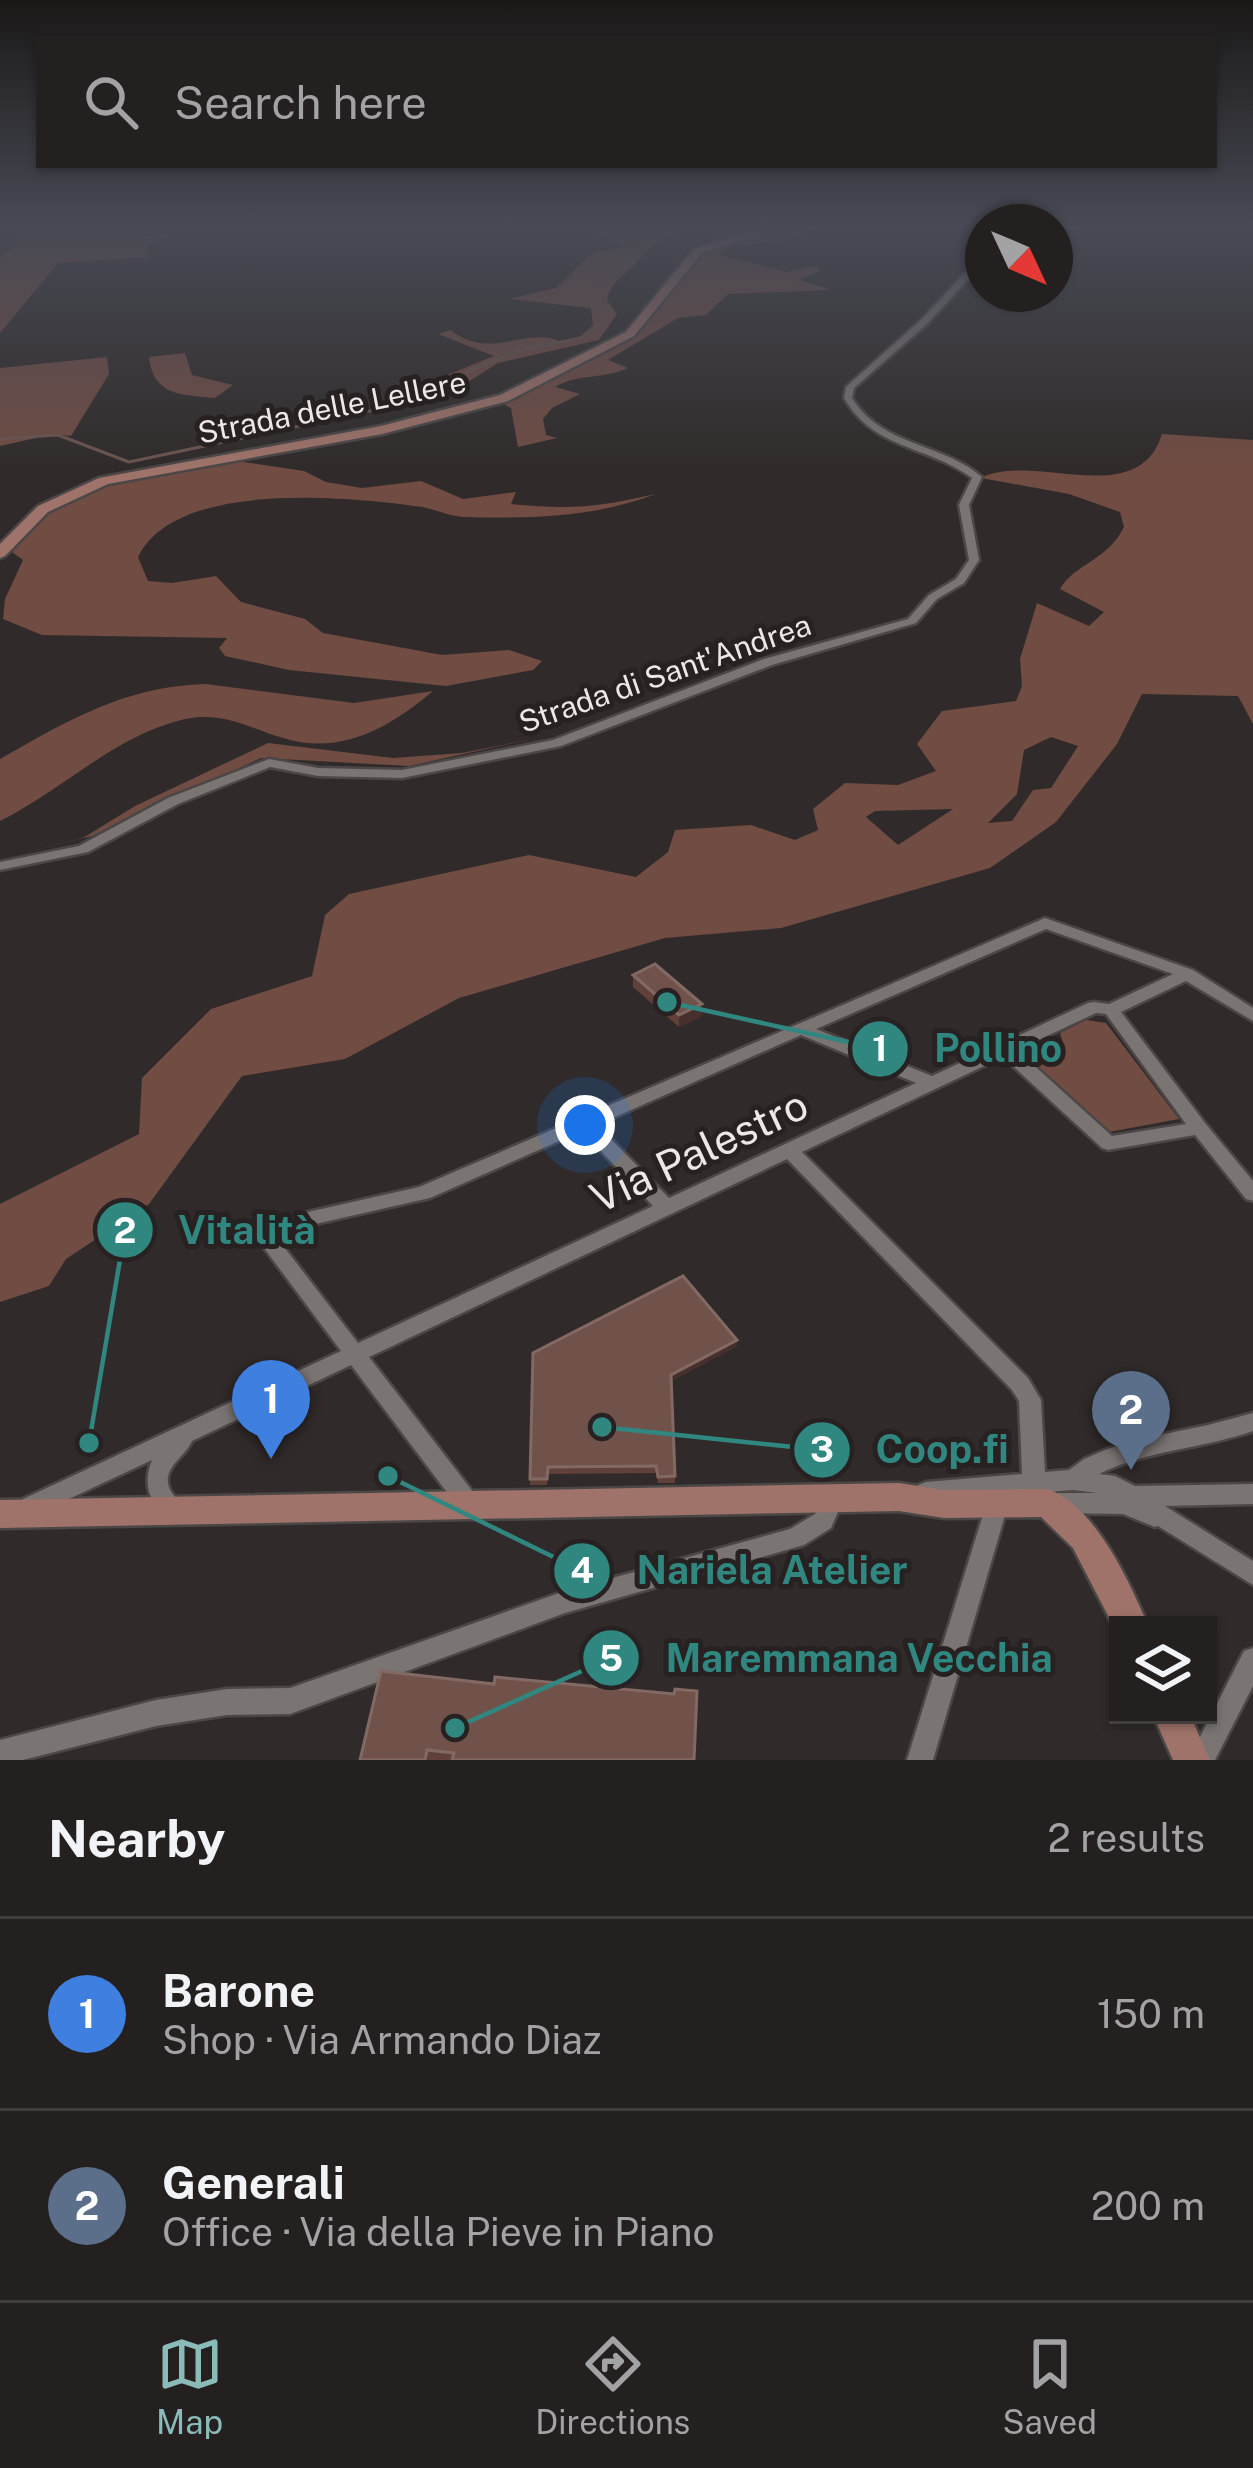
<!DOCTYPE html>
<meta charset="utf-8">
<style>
:root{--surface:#242020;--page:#2c2829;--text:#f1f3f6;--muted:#a3a3a5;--line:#413e3e;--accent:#8bbbb9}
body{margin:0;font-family:"Public Sans",sans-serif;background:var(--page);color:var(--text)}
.controls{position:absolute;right:36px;bottom:36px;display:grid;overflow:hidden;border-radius:0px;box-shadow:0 3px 9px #0004}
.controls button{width:108px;height:108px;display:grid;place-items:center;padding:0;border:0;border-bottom:3px solid var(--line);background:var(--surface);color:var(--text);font:60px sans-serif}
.compass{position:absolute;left:965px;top:204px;width:108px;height:108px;border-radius:50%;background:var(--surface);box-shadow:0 3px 9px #0004;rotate:134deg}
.you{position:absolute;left:585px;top:1125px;width:42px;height:42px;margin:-30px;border:9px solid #fff;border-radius:50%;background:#1a73e8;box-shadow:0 0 0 18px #1a73e833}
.badge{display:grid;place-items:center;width:78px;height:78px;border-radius:50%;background:var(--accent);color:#fff;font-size:39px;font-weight:700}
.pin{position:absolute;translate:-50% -99px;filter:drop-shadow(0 3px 6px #0008)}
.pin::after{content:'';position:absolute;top:63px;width:42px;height:36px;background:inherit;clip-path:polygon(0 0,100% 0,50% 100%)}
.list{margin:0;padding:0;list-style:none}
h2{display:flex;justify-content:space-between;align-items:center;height:156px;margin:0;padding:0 48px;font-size:51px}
h2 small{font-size:39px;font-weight:400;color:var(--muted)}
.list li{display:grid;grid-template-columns:78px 1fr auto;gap:36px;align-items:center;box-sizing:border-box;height:192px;padding:0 48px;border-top:3px solid var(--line)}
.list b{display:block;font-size:45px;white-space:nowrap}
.list p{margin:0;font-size:39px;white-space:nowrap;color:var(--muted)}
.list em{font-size:39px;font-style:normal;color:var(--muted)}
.icon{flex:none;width:66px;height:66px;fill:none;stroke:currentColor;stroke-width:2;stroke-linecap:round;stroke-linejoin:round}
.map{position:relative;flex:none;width:1253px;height:1760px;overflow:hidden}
.search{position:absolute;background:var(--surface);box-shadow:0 3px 9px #0004;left:36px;right:36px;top:36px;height:132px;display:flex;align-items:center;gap:30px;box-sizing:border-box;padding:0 42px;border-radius:0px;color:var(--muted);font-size:45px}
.sheet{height:540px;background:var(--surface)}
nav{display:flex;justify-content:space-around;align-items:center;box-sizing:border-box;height:168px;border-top:3px solid var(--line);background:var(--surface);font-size:33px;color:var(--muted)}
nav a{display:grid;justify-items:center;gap:6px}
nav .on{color:var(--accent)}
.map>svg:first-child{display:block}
.green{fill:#704c43;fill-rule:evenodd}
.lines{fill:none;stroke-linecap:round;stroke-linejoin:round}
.stream{stroke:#6a544e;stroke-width:3}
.street-casing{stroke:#4b4746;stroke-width:5}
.secondary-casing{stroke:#4b4746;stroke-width:5}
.street{fill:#7a7473;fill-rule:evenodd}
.secondary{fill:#9f736a;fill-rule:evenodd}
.wall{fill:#604038}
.shaded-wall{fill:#47302b}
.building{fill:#70524b;stroke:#836963;stroke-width:3}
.labels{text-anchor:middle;stroke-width:10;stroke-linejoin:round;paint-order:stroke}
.far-street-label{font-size:30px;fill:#ece8e7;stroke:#272221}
.near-street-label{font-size:42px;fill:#ece8e7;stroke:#272221}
.leader{fill:none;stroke:#308780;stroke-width:4.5}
.callout-dot{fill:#308780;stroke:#272221;stroke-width:4.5}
.mark-label{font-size:36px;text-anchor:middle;font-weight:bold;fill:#fff}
.callout-label{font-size:39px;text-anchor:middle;font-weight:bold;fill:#308780;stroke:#272221;stroke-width:10;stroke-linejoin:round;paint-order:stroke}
</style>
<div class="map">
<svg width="1253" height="1760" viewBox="0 0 1253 1760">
<rect width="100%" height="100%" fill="#302b2a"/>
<g class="green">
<polygon points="88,224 130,237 169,234 148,245 147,257 58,263 0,333 0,257 19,243 19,236"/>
<path d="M639,224H721C679,232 665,230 636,263C623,278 612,280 607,300L617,314L599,340L498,363L449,394L418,399L398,383L435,380L494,356L438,334L450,330C494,362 522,325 562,342L581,336L593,325L591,308L509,299L556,288L593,252L623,247L592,231L630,230Z"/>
<path d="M790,224H850L825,225L784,241L732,246L720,255L786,272L817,266L820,271L799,280L832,290L728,294L706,315L678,318L608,360L628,368C601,380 579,373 555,387L580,394L552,408L543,419L546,435L557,438L518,447L511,408L502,403L640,331L705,249Z"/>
<path d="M185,353L192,375L233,385L215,398C182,395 153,396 149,357Z"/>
<polygon points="107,357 109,374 71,436 54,434 0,446 0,368"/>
<path d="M1162,434L1253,440V724L1238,696L1142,694L1117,744L1056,822L990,868L781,928L665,938L459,998L345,1059L242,1076L149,1204L66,1259L49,1286L0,1302V1204L139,1134L142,1078L211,1009L312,976L325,915L349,894L529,855L636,877L668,852L675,830L751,825L795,840L818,830L813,809L845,783L898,785L936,771L917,744L942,711L1016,701L1022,686L1020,659L1037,603L1089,626L1104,612L1060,589C1074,564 1107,561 1124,527L1120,512L1069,494L981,478C1033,451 1138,512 1162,434ZM1051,737L1078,746L1051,788L1033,790L1012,821L988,823L1017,794L1024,750ZM953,809L898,845L866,817L875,811Z"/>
<path d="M230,460L304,471L326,482L362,488L421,481L463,499L516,492L511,504C572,510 597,507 656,494C595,517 532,519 466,517C451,517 437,510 422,507C349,497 176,479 138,557L148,581L172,583L216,576L241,602L305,619L323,633L442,655L509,650L542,661L533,670L446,686L289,670L225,656L219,648L227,638L42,635L3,619L5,599L23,560L12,552L49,511L91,490Z"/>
<path d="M206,684L354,703L433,691C390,727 342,756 283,738C249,728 223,711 185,719C115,735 63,790 0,821V759C68,720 126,686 206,684Z"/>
<polygon points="532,739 409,766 261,758 92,836 0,859 83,838 135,806 268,743 393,758 462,753"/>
<polygon points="1086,1020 1106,1023 1179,1119 1109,1132 1031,1060 1063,1043 1060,1033"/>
</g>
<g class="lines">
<polyline class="stream" points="0,439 58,435 129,462 417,401 475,368 520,350 581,338 603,322 598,286 627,268 661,234 711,224"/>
<g class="street-casing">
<g id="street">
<polygon points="1079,224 1091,224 1055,232 1055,228"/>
<path d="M980,257H983V263L928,323L854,388L852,398C881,446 943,443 982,477L969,505L979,560L964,583L937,599L916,623L772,665L561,746L402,778L318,776L270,767L178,804L88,852L0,870V862L79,846L168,798L269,759L318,768L402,770L553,740L764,659L908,619L929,595L956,579L969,560L959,505L972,478C927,445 874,450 844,398L846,387L922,319Z"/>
<path d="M1045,918L1193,970L1253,1008V1021L1186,981L1121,1012L1205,1123L1253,1181V1201L1246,1199L1195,1135L1108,1150L1102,1148L1003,1057L802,1152L1028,1378L1041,1400L1045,1472L1069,1470L1084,1459L1105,1450L1135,1440L1208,1425L1253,1413V1431C1202,1449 1147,1450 1099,1474L1115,1476L1135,1486L1253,1484V1504L1165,1506L1253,1561V1585L1158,1526L1155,1527L1123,1514L1056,1513L1048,1510L1045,1503L1048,1496L1056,1493H1097L1073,1490L1000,1496L1005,1498L1008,1505L933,1760H907L986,1505L992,1497L926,1502L918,1499L915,1492L918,1485L926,1482L1022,1474L1019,1401L1012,1390L787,1159L369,1357L477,1497L480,1504L477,1511L469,1514L461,1511L351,1365L192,1441C186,1457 157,1470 172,1493C176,1498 181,1503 184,1509L181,1516L173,1519C149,1508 142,1484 152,1460L39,1513L31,1516L23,1513L20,1506L23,1499L341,1351L261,1244L267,1230L290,1216L419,1187ZM1046,929L1173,974L1109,1004L1094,1002L1088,1003L932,1076L816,1029ZM1096,1013L1106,1014L1186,1124L1112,1136L1017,1050ZM801,1035L916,1083L669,1198L597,1125ZM582,1131L653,1206L358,1343L281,1243L282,1239L302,1227L430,1198Z"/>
<polygon points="833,1488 841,1491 844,1498 831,1528 804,1545 565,1613 290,1714 227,1715 156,1726 23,1760 0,1760 0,1740 156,1700 227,1689 290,1688 565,1591 790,1529 815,1514 825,1491"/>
<polygon points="1253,1648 1253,1686 1215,1760 1188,1760 1244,1651"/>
</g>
</g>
<g class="secondary-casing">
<g id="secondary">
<polygon points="776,224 789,224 702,253 634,336 508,401 382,434 108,484 48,512 5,556 0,558 0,544 38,506 99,478 381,426 500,395 626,332 694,249"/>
<path d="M899,1483L944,1490L1048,1489C1095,1506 1129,1581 1148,1625H1118V1635L1073,1548L1041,1517L944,1518L899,1511L0,1528V1500Z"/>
<polygon points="1153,1715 1190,1715 1210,1760 1173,1760"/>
</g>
</g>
<use href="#street" class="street"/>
<use href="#secondary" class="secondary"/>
</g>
<g class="wall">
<polygon points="633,975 702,1016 679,1027 633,987"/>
<polygon points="737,1346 671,1381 675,1483 658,1483 656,1473 548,1474 547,1485 530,1485 533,1353"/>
<polygon points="494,1684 674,1694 694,1760 360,1760"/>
</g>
<g class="shaded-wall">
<polygon points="702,1004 702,1016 679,1027 679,1015"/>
<polygon points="737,1340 737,1346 671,1381 671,1375"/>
</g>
<g class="building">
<polygon points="655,964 702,1004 679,1015 633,975"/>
<polygon points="683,1276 737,1340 671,1375 675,1476 658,1477 656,1466 548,1467 547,1479 530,1479 533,1353"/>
<polygon points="381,1671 494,1684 495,1677 674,1694 675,1689 697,1691 694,1760 452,1760 454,1753 427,1750 425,1760 360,1760"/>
</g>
<linearGradient id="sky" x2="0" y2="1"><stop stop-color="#1a1817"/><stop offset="0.48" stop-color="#484a55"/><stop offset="1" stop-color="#484a55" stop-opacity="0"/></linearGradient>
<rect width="1253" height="470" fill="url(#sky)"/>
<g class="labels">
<g class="far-street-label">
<text transform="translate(332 408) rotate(-11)" y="10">Strada delle Lellere</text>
<text transform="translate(665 674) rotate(-19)" y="10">Strada di Sant'Andrea</text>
</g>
<g class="near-street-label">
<text transform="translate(699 1151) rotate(-25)" y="15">Via Palestro</text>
</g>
</g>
<path class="leader" d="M667 1002L880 1049M89 1443L125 1230M602 1427L822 1450M388 1476L582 1571M455 1728L611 1658"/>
<g class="callout-dot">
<circle cx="667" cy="1002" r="12"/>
<circle cx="89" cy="1443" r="12"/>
<circle cx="602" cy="1427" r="12"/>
<circle cx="388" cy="1476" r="12"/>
<circle cx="455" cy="1728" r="12"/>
<circle cx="880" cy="1049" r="30"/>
<circle cx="125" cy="1230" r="30"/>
<circle cx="822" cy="1450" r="30"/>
<circle cx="582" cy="1571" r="30"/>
<circle cx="611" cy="1658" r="30"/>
</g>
<g class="mark-label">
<text x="880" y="1061">1</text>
<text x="125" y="1243">2</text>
<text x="822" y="1462">3</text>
<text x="582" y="1583">4</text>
<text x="611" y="1671">5</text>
</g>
<g class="callout-label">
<text x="998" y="1062">Pollino</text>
<text x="247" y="1244">Vitalità</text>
<text x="942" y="1463">Coop.fi</text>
<text x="772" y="1584">Nariela Atelier</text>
<text x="859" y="1672">Maremmana Vecchia</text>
</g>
</svg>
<div class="controls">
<button><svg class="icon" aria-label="layers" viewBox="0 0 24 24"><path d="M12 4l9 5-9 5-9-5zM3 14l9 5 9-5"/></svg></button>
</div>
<svg class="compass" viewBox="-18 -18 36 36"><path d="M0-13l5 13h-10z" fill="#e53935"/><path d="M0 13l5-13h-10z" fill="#a3a3a5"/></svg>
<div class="you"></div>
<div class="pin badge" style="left:271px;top:1459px;background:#3f7fe0">1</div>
<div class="pin badge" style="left:1131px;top:1470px;background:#5c6f8a">2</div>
<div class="search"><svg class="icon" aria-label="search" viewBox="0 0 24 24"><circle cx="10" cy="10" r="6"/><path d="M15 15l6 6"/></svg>Search here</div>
</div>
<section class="sheet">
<h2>Nearby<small>2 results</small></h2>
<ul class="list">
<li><span class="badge" style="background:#3f7fe0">1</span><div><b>Barone</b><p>Shop · Via Armando Diaz</p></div><em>150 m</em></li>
<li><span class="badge" style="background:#5c6f8a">2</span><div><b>Generali</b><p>Office · Via della Pieve in Piano</p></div><em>200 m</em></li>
</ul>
</section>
<nav>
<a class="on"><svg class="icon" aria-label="map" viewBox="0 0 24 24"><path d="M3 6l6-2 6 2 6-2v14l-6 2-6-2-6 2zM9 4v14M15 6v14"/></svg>Map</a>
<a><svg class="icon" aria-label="directions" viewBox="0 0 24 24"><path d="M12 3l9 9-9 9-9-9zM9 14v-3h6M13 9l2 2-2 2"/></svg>Directions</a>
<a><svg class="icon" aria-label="saved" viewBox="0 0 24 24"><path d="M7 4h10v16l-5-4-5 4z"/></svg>Saved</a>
</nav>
